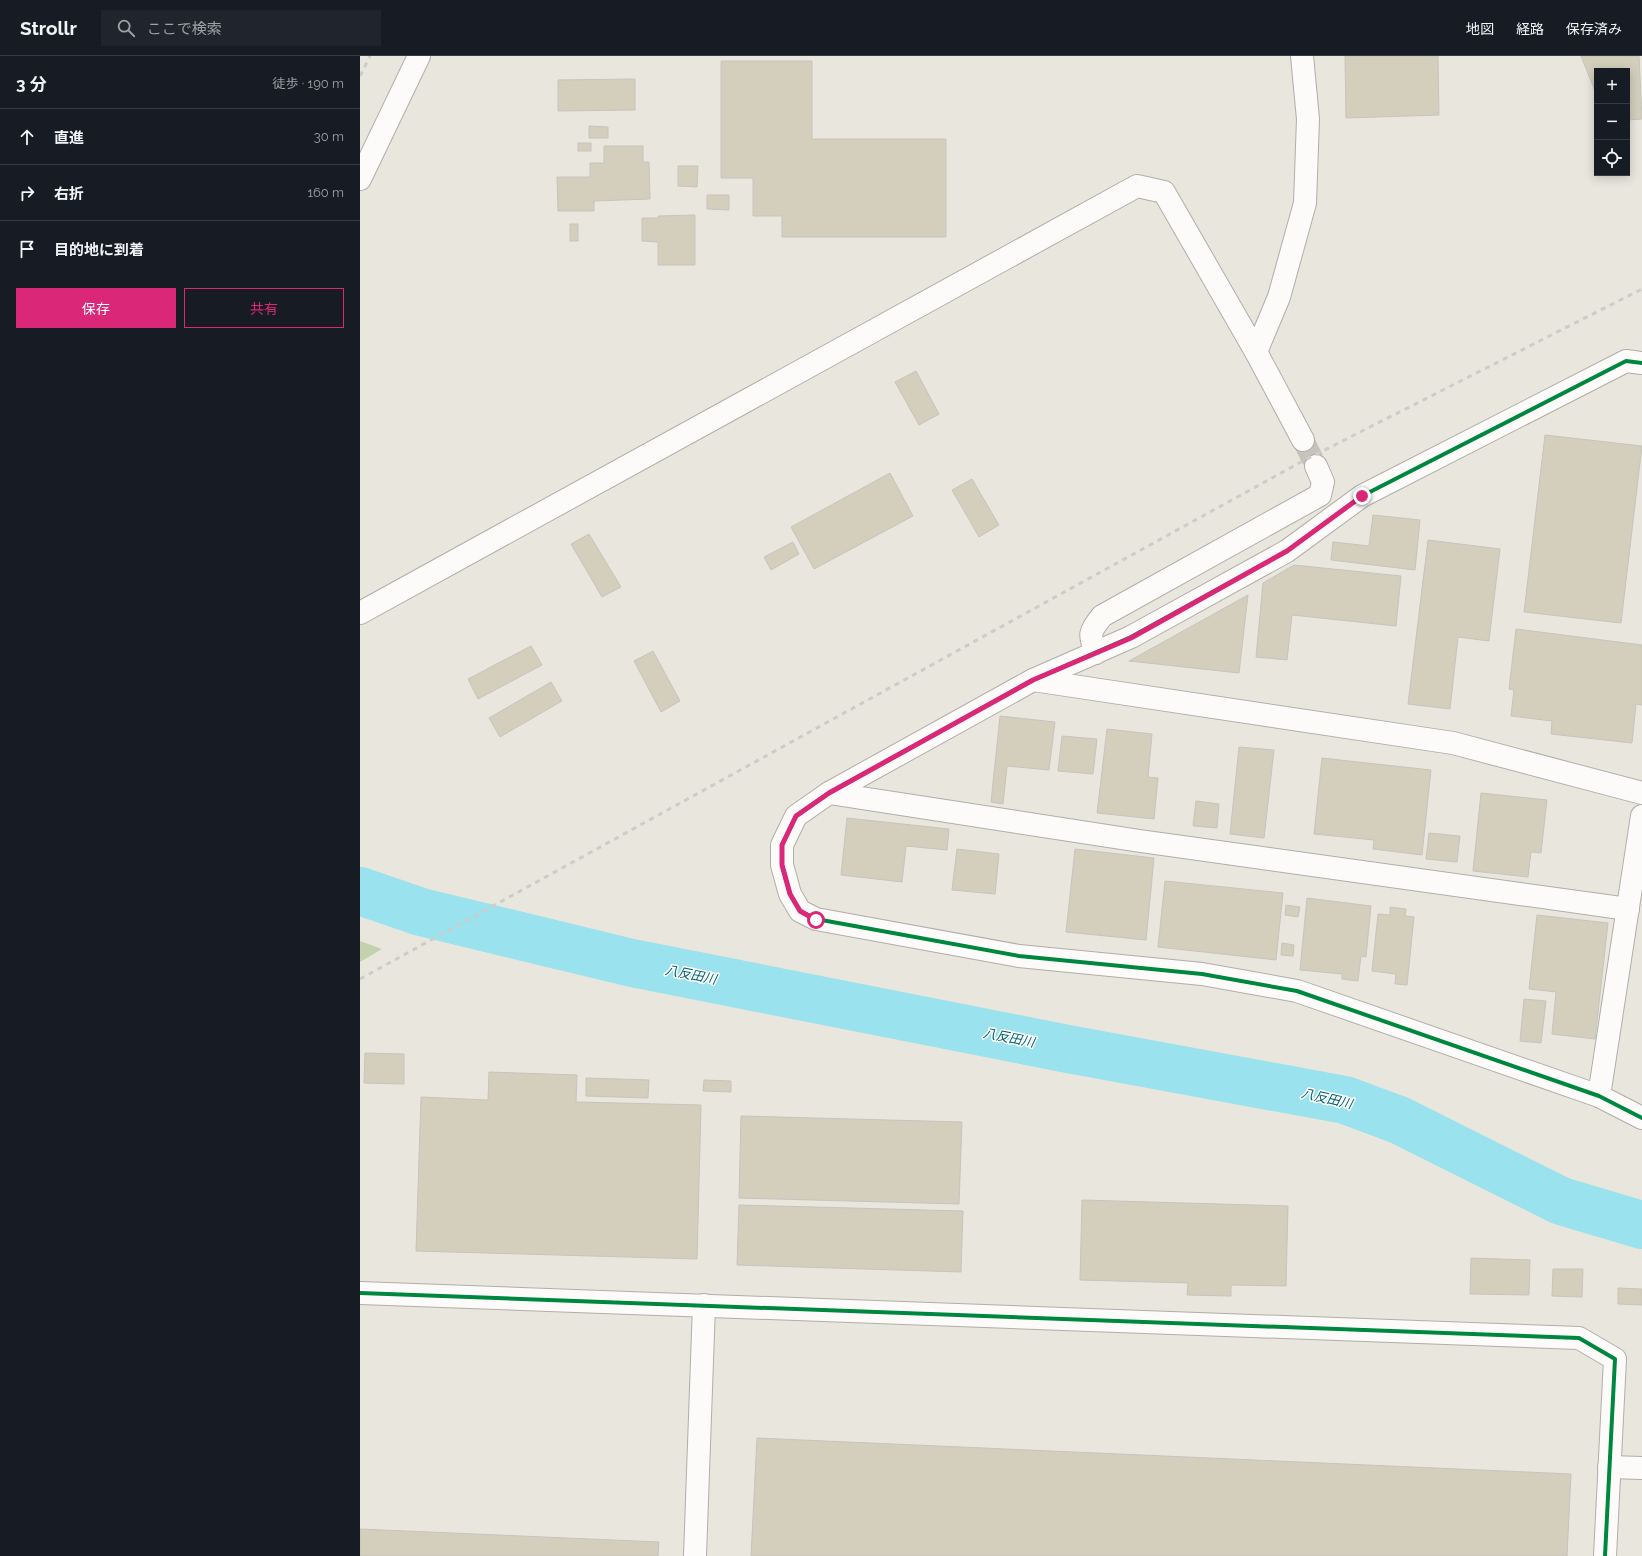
<!DOCTYPE html>
<html lang="ja">
<meta charset="utf-8">
<style>
:root{--surface:#171b24;--page:#20242c;--text:#f1f3f6;--muted:#9ea1a6;--line:#363941;--accent:#db2777}
body{margin:0;font-family:Raleway,"Noto Sans JP",sans-serif;background:var(--page);color:var(--text)}
.controls{position:absolute;right:12px;top:12px;display:grid;overflow:hidden;border-radius:0px;box-shadow:0 2px 10px #0003}
.controls button{width:36px;height:36px;display:grid;place-items:center;padding:0;border:0;border-bottom:1px solid var(--line);background:var(--surface);color:var(--text);font:20px sans-serif}
.stop{position:absolute;width:12px;height:12px;margin:-9px;border:3px solid #db2777;border-radius:50%;background:#fff}
.stop.end{background:#db2777;border-color:#fff;box-shadow:0 1px 4px #0008}
.list{margin:0;padding:0;list-style:none}
h2{display:flex;justify-content:space-between;align-items:center;height:52px;margin:0;padding:0 16px;font-size:17px}
h2 small{font-size:13px;font-weight:400;color:var(--muted)}
.list li{display:grid;grid-template-columns:26px 1fr auto;gap:12px;align-items:center;box-sizing:border-box;height:56px;padding:0 16px;border-top:1px solid var(--line)}
.list b{display:block;font-size:15px;white-space:nowrap}
.list em{font-size:13px;font-style:normal;color:var(--muted)}
.actions{display:flex;gap:8px;padding:12px 16px}
.actions a{flex:1;padding:9px 0;border:1px solid var(--accent);border-radius:0px;text-align:center;font-size:14px;color:var(--accent)}
.actions .main{background:var(--accent);color:#fff}
.icon{flex:none;width:22px;height:22px;fill:none;stroke:currentColor;stroke-width:2;stroke-linecap:round;stroke-linejoin:round}
.map{position:relative;flex:none;width:1282px;height:1500px;overflow:hidden}
header{display:flex;align-items:center;gap:24px;box-sizing:border-box;height:56px;padding:0 20px;background:var(--surface);border-bottom:1px solid var(--line)}
header strong{font-size:19px}
nav{display:flex;gap:22px;margin-inline-start:auto;font-size:14px}
.search{width:280px;height:36px;background:var(--page);display:flex;align-items:center;gap:10px;box-sizing:border-box;padding:0 14px;border-radius:0px;color:var(--muted);font-size:15px}
main{display:flex}
aside{flex:1;background:var(--surface)}
.map>svg:first-child{display:block}
.green{fill:#c3d1ac}
.lines{fill:none;stroke-linecap:round;stroke-linejoin:round}
.river{stroke:#9ae2ed;stroke-width:48}
.building{fill:#d3cfbc;stroke:#c6c4be}
.minor-tunnel{stroke:#c5c3ba;stroke-width:22;stroke-dasharray:22 11;stroke-linecap:butt}
.minor-casing{stroke:#b0aea8;stroke-width:24}
.minor{stroke:#fcfbfa;stroke-width:22}
.rail{stroke:#cdccca;stroke-width:3;stroke-dasharray:5 5;stroke-linecap:butt}
.cycleway-casing{stroke:#fff;stroke-width:6}
.cycleway{stroke:#00873e;stroke-width:4}
.route{stroke:#db2777;stroke-width:5}
.labels{text-anchor:middle;stroke-width:3;stroke-linejoin:round;paint-order:stroke}
.water-label{font-size:13px;font-style:italic;fill:#066371;stroke:#fff}
</style>
<header>
<strong>Strollr</strong>
<div class="search"><svg class="icon" aria-label="search" viewBox="0 0 24 24"><circle cx="10" cy="10" r="6"/><path d="M15 15l6 6"/></svg>ここで検索</div>
<nav><a>地図</a><a>経路</a><a>保存済み</a></nav>
</header>
<main>
<aside>
<h2>3 分<small>徒歩 · 190 m</small></h2>
<ul class="list">
<li><svg class="icon" aria-label="ahead" viewBox="0 0 24 24"><path d="M12 20V5M6 11l6-6 6 6"/></svg><div><b>直進</b></div><em>30 m</em></li>
<li><svg class="icon" aria-label="right" viewBox="0 0 24 24"><path d="M7 20v-9h11M14 6l5 5-5 5"/></svg><div><b>右折</b></div><em>160 m</em></li>
<li><svg class="icon" aria-label="arrive" viewBox="0 0 24 24"><path d="M6 21V4h12l-3 4 3 4H6"/></svg><div><b>目的地に到着</b></div></li>
</ul>
<div class="actions"><a class="main">保存</a><a>共有</a></div>
</aside>
<div class="map">
<svg width="1282" height="1500" viewBox="0 0 1282 1500">
<rect width="100%" height="100%" fill="#e8e6dd"/>
<polygon class="green" points="0,885 22,893 0,906"/>
<g class="lines">
<polyline class="river" points="0,835 61,856 272,907 708,993 985,1044 1039,1064 1201,1145 1282,1169"/>
</g>
<g class="building">
<polygon points="985,0 1078,0 1079,59 986,62"/>
<polygon points="1221,0 1279,0 1282,63 1267,64 1267,15 1237,15 1237,40"/>
<polygon points="361,5 452,5 452,83 586,83 586,181 422,181 422,160 393,160 393,122 361,122"/>
<polygon points="275,23 275,54 198,55 198,24"/>
<polygon points="229,70 248,71 248,82 229,82"/>
<rect x="218" y="87" width="13" height="8"/>
<polygon points="244,90 283,90 283,106 289,106 290,143 234,145 234,155 198,155 197,121 230,121 230,107 244,107"/>
<polygon points="318,110 338,110 337,131 318,130"/>
<polygon points="347,139 369,139 369,154 347,153"/>
<polygon points="335,159 335,209 298,209 298,186 282,185 282,162 298,162 298,160"/>
<rect x="210" y="168" width="8" height="17"/>
<polygon points="556,315 579,358 559,369 535,326"/>
<polygon points="1185,379 1282,390 1261,567 1164,556"/>
<polygon points="530,417 553,460 454,513 431,471"/>
<polygon points="612,423 639,469 619,481 592,434"/>
<polygon points="1013,459 1060,464 1055,514 971,504 973,486 1009,490"/>
<polygon points="229,478 261,531 242,541 211,488"/>
<polygon points="1068,484 1140,493 1129,585 1098,581 1090,653 1048,648"/>
<polygon points="433,486 439,498 411,514 404,501"/>
<polygon points="934,509 1041,520 1036,570 932,559 927,604 896,601 903,527"/>
<polygon points="888,539 879,617 769,605"/>
<polygon points="1156,573 1282,589 1282,649 1276,648 1272,687 1191,678 1192,665 1151,660 1154,634 1149,633"/>
<polygon points="171,590 182,609 118,643 108,623"/>
<polygon points="293,595 320,645 301,656 274,605"/>
<polygon points="191,626 202,645 140,681 129,662"/>
<polygon points="640,660 695,666 689,714 647,710 643,748 631,746"/>
<polygon points="747,673 792,678 788,721 798,722 794,763 737,757"/>
<polygon points="702,680 737,683 733,718 698,715"/>
<polygon points="879,691 914,694 904,782 870,778"/>
<polygon points="962,702 1071,714 1062,799 1013,793 1014,784 954,778"/>
<polygon points="1121,737 1187,744 1181,797 1171,796 1168,821 1113,815"/>
<polygon points="836,745 859,748 857,772 833,770"/>
<polygon points="487,762 589,773 587,794 546,790 542,826 481,819"/>
<polygon points="1069,777 1100,780 1097,806 1066,803"/>
<polygon points="597,793 639,798 635,838 592,834"/>
<polygon points="715,793 794,802 786,884 706,876"/>
<polygon points="805,825 923,837 916,904 798,891"/>
<polygon points="947,842 1011,850 1006,901 1001,900 998,925 982,923 982,918 940,914"/>
<polygon points="926,849 940,851 938,861 925,859"/>
<polygon points="1030,851 1046,853 1045,860 1054,861 1047,929 1035,928 1036,918 1012,915 1018,858 1030,859"/>
<polygon points="1177,859 1248,867 1235,983 1192,978 1196,936 1169,933"/>
<polygon points="922,887 934,889 933,900 921,899"/>
<polygon points="1164,943 1186,945 1181,987 1160,985"/>
<polygon points="5,997 44,998 44,1028 4,1027"/>
<polygon points="129,1016 217,1019 216,1046 341,1049 337,1203 56,1195 61,1041 128,1044"/>
<polygon points="226,1022 289,1024 288,1042 226,1040"/>
<polygon points="344,1024 371,1025 371,1036 343,1035"/>
<polygon points="381,1060 602,1066 599,1148 379,1142"/>
<polygon points="722,1144 928,1150 926,1230 871,1229 871,1240 827,1239 828,1227 720,1224"/>
<polygon points="379,1149 603,1155 601,1216 377,1209"/>
<polygon points="1111,1202 1170,1204 1169,1239 1110,1238"/>
<polygon points="1193,1213 1223,1213 1222,1241 1192,1240"/>
<polygon points="1258,1232 1282,1233 1282,1249 1258,1248"/>
<polygon points="397,1382 1211,1418 1207,1500 391,1500"/>
<polygon points="0,1473 299,1486 298,1500 0,1500"/>
</g>
<g class="lines">
<polyline class="minor-tunnel" points="943,384 956,410"/>
<g class="minor-casing">
<g id="minor">
<polyline points="0,123 59,0"/>
<polyline points="896,296 943,384"/>
<polyline points="1282,307 1266,305 1002,440 927,495 771,581 673,624 469,737 436,760 422,789 422,809 430,838 440,855 456,863 659,900 842,918 937,935 1239,1040 1282,1062"/>
<polyline points="0,557 777,130 804,136 896,296 919,241 945,147 948,63 942,0"/>
<path d="M736,597C728,577 730,576 742,560L960,439L963,426L956,410"/>
<polyline points="673,624 1093,687 1282,737"/>
<polyline points="469,737 780,785 1268,853"/>
<polyline points="1239,1040 1282,760"/>
<polyline points="0,1237 1219,1282 1255,1303 1245,1500"/>
<polyline points="1249,1411 1282,1412"/>
<polyline points="335,1500 344,1249"/>
</g>
</g>
<use href="#minor" class="minor"/>
<g class="rail">
<polyline points="0,20 10,0"/>
<polyline points="0,923 941,406 1282,233"/>
</g>
<g class="cycleway-casing">
<g id="cycleway">
<polyline points="1282,307 1266,305 1002,440 927,495 771,581 673,624 469,737 436,760 422,789 422,809 430,838 440,855 456,863 659,900 842,918 937,935 1239,1040 1282,1062"/>
<polyline points="0,1237 1219,1282 1255,1303 1245,1500"/>
</g>
</g>
<use href="#cycleway" class="cycleway"/>
</g>
<g class="lines">
<polyline class="route" points="456,864 440,855 430,838 422,809 422,789 436,760 469,737 673,624 771,582 927,495 1002,440"/>
</g>
<g class="labels">
<g class="water-label">
<text transform="translate(331 918) rotate(11)" y="5">八反田川</text>
<text transform="translate(649 981) rotate(11)" y="5">八反田川</text>
<text transform="translate(967 1042) rotate(13)" y="5">八反田川</text>
</g>
</g>
</svg>
<div class="controls">
<button>+</button>
<button>−</button>
<button><svg class="icon" aria-label="locate" viewBox="0 0 24 24"><circle cx="12" cy="12" r="6"/><path d="M12 2v4M12 18v4M2 12h4M18 12h4"/></svg></button>
</div>
<div class="stop" style="left:456px;top:864px"></div>
<div class="stop end" style="left:1002px;top:440px"></div>
</div>
</main>
